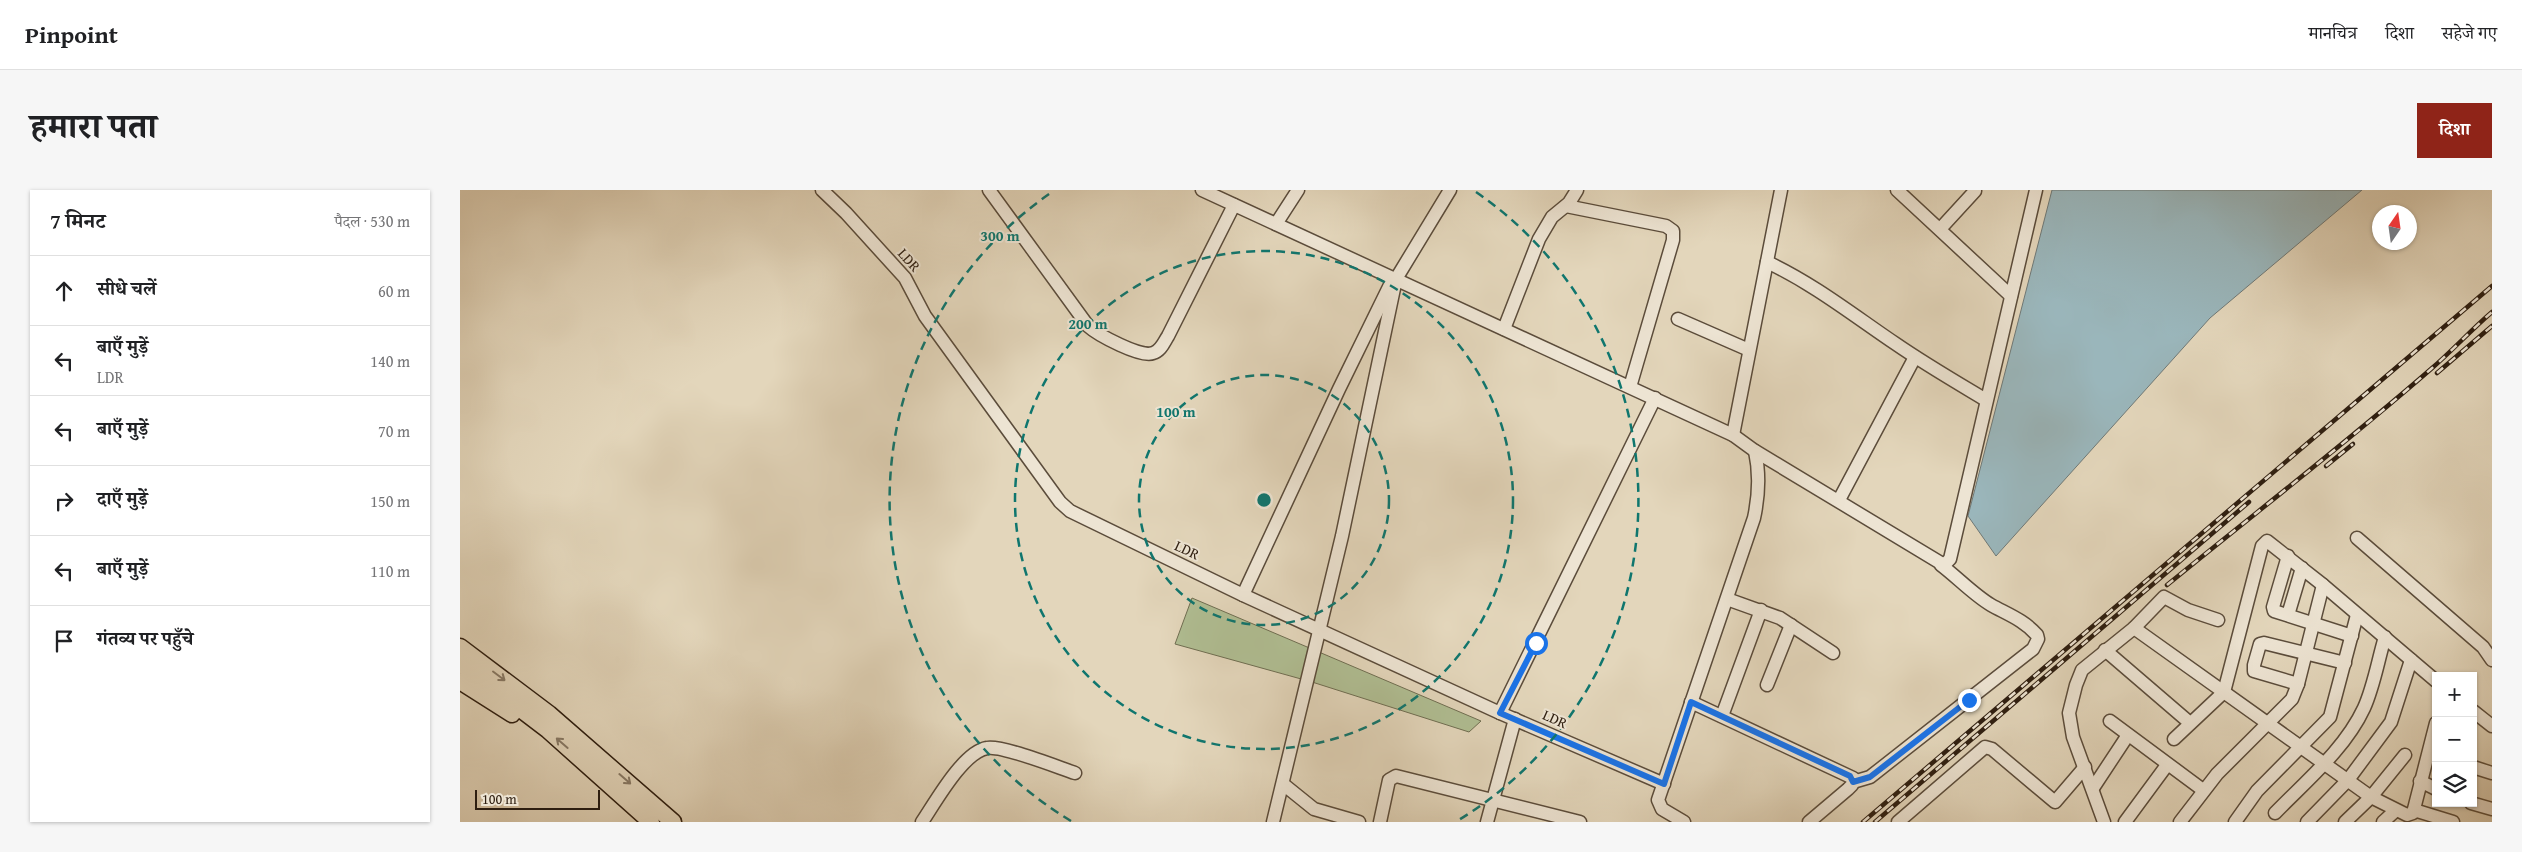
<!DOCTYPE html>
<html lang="hi">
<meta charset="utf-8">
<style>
:root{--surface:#fff;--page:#f6f6f6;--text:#202124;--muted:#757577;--line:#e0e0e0;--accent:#8f2418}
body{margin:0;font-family:"Gentium Book Plus","Noto Serif Devanagari",serif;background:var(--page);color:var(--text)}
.controls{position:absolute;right:15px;bottom:15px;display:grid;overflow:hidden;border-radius:0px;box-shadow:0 1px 4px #0004}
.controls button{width:45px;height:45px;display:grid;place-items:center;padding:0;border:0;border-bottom:1px solid var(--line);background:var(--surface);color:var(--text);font:25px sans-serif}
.compass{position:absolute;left:1912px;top:15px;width:45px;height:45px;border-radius:50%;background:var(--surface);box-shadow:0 1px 4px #0004;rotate:13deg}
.scale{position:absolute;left:15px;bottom:12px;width:125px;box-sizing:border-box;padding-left:5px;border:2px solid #2e1e10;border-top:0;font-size:14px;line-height:18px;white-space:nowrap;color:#2e1e10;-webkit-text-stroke:4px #ede4d3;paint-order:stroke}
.stop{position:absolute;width:15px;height:15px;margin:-11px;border:4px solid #1a73e8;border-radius:50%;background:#fff}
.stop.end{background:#1a73e8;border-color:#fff;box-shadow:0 1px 5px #0008}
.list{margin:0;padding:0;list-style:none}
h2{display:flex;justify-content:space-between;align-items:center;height:65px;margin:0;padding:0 20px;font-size:21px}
h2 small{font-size:16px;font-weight:400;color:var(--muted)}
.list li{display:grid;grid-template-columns:32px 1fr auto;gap:15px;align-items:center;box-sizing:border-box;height:70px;padding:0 20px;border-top:1px solid var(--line)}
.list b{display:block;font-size:19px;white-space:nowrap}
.list p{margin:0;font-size:16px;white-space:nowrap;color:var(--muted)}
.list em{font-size:16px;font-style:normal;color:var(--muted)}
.icon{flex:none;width:28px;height:28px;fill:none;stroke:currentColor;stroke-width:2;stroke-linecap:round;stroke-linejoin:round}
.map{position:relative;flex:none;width:2032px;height:632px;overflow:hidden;border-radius:0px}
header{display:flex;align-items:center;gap:30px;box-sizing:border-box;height:70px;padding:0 25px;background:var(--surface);border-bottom:1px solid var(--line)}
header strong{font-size:24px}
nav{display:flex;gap:28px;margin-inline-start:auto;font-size:18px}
.intro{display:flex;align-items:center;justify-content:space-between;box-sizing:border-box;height:120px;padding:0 30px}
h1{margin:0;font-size:35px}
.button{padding:12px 22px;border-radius:0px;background:var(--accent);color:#fff;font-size:18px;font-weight:700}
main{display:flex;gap:30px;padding:0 30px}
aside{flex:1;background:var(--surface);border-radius:0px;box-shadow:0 1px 4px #0004}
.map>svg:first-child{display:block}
.green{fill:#b0be93;stroke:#6f6e52}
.water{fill:#9ab6bb;stroke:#6f7977}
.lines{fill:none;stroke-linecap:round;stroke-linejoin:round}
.minor-casing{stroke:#5b4c3b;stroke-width:15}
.major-casing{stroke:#2e1e10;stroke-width:19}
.minor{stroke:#ede4d3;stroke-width:12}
.major{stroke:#e3d6bb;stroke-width:16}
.rail-casing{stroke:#2e1e10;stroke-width:4.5}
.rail{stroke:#ede4d3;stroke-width:2.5;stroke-dasharray:8;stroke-linecap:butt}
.oneway{stroke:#887a66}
.route{stroke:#1a73e8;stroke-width:6}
.ring{fill:none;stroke:#0f766e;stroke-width:2.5;stroke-dasharray:9 6}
.labels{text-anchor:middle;stroke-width:4;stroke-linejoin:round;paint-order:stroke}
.street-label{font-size:15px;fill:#2e1e10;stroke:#ede4d3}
.centre{fill:#0f766e;stroke:#ede4d3;stroke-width:2.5}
.ring-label{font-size:15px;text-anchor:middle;font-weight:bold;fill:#0f766e;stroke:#ede4d3;stroke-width:4;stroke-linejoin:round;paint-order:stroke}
</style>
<header>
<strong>Pinpoint</strong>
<nav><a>मानचित्र</a><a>दिशा</a><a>सहेजे गए</a></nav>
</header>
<div class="intro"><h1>हमारा पता</h1><a class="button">दिशा</a></div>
<main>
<aside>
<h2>7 मिनट<small>पैदल · 530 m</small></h2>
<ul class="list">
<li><svg class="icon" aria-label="ahead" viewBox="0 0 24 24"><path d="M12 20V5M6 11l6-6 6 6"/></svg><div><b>सीधे चलें</b></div><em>60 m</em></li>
<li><svg class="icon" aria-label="left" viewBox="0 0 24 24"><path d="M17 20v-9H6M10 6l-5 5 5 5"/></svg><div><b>बाएँ मुड़ें</b><p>LDR</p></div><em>140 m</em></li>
<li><svg class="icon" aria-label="left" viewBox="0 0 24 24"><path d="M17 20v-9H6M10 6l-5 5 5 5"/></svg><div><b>बाएँ मुड़ें</b></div><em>70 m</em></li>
<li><svg class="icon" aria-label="right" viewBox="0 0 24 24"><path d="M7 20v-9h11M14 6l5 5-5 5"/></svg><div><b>दाएँ मुड़ें</b></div><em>150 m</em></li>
<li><svg class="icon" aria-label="left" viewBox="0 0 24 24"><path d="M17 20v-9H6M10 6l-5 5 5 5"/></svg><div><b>बाएँ मुड़ें</b></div><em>110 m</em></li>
<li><svg class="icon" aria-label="arrive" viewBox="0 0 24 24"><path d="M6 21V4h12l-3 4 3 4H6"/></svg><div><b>गंतव्य पर पहुँचे</b></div></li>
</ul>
</aside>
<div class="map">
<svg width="2032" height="632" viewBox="0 0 2032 632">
<rect width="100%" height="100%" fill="#e3d6bb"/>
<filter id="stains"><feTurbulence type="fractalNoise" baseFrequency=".004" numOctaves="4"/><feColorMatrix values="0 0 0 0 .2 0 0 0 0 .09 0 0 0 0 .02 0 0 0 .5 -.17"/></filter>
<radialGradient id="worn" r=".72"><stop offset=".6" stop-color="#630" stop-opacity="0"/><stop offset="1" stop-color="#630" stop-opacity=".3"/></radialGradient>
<polygon class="green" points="732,408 1021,531 1009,542 852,492 715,454"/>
<polygon class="water" points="1592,0 1902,0 1750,128 1536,366 1508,326"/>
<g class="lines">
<g class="minor-casing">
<g id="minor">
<polyline points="362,0 386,23 445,88 465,126 600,312 610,321 783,405 1040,523 1204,594"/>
<path d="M529,0L628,136C638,145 681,168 693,163C701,161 704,152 708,146L774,15"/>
<polyline points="742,0 1273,245 1295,261 1484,375 1490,369 1576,0"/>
<polyline points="1437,0 1551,106"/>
<polyline points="1106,16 1206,36 1213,41 1213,50 1170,197"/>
<polyline points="816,34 838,0"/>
<polyline points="1481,38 1515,1"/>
<path d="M1307,72C1354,94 1393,125 1436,154C1465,174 1496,192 1526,210"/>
<polyline points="1218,129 1289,160"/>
<polyline points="1044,139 1079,49 1092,27 1109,13 1117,0"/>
<polyline points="1273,245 1321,0"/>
<polyline points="1379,310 1455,167"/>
<polyline points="1897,348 2023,457 2032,470"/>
<polyline points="1828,366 1813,417 1814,421 1892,446"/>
<polyline points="783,405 879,199 930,95 936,89 990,0"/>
<polyline points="1267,409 1320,428 1373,463"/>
<polyline points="1828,425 1842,378"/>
<polyline points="1674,438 1704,407 1728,420 1758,430"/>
<polyline points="1645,460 1730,533"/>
<polyline points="1838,494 1794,481 1794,475 1800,454 1804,453 1885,473"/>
<polyline points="1307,495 1331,435"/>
<polyline points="1231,512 1393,588 1392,595 1388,599 1349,632"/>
<polyline points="2013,521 2032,536"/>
<polyline points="1040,523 1195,208"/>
<polyline points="1262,526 1301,420"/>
<polyline points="1650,531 1743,600"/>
<polyline points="1714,549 1764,502 1802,356 1807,351 1863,395 1976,491"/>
<polyline points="2013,577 2032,583"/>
<polyline points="1960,591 1976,599"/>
<path d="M1393,592L1410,587L1573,459L1578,449L1577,445C1564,430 1547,424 1531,415C1514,405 1497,387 1481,375"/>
<polyline points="823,594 854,619 899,632"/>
<polyline points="1633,598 1668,545"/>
<polyline points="2011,613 2032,619"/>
<polyline points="1954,620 1993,632"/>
<path d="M1815,623C1846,591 1885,559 1904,518C1914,496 1918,470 1925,447"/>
<path d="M462,632C475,613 503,562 527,558C542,555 597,577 615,583"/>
<polyline points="813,632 882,346 936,89"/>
<polyline points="920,632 929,590 936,586 1120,632"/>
<polyline points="1027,632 1055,529"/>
<path d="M1224,632L1202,619L1198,610L1294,328C1299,305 1300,284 1295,261"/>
<polyline points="1438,632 1525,557 1532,559 1595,612 1625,577"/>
<polyline points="1644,632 1613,547 1609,523 1616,495 1622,480 1674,438 1911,607 1947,625 1953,623 1976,533"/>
<polyline points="1665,632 1707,575"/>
<polyline points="1720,632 1757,584 1832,509 1838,494 1863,395"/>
<polyline points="1775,632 1797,601 1870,527 1897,425"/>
<polyline points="1847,632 1888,590 1931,532 1951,470"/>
<polyline points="1885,632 1911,607 1945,565"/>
<polyline points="1923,632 1935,621"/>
</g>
</g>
<g class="major-casing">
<g id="major">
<polyline points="0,457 89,524 213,632"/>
<polyline points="0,473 88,540 191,632"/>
<polyline points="0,491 52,524"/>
</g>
</g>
<use href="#minor" class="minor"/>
<use href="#major" class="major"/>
<g class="rail-casing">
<g id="rail">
<polyline points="1977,183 2032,136"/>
<polyline points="1866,276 1893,254"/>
<path d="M1707,395C1795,323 1885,254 1971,179C1992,161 2011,140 2032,122"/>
<polyline points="1403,632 2032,96"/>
<polyline points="1415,632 1789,312"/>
</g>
</g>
<use href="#rail" class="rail"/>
</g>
<defs><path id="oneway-shaft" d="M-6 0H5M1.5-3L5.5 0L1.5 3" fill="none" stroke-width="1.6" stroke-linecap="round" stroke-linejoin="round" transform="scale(1.25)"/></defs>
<g class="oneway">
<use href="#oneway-shaft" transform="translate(39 486) rotate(37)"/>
<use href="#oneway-shaft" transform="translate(102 553) rotate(-139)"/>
<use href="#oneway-shaft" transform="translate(165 589) rotate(41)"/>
</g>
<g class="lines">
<polyline class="route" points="1076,453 1040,523 1204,594 1231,512 1390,586 1393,592 1410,587 1509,510"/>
</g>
<g class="ring">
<circle cx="804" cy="310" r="125"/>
<circle cx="804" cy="310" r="249"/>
<path d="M611 631A374 374 0 0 1 592 2M1016 2A374 374 0 0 1 997 631"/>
</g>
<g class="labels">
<g class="street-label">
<text transform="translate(449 70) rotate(48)" y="5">LDR</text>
<text transform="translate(727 360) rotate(25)" y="5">LDR</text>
<text transform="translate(1095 529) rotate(24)" y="5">LDR</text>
</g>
</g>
<circle cx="804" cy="310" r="8" class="centre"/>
<g class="ring-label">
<text x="540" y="51">300 m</text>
<text x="628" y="139">200 m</text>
<text x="716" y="227">100 m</text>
</g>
<rect width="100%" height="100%" filter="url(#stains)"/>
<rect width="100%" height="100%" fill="url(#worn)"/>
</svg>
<div class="controls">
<button>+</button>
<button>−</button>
<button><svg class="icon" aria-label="layers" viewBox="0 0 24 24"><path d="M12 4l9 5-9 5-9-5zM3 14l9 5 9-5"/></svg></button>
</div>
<svg class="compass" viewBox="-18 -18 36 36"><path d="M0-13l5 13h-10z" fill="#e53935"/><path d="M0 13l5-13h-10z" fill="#757577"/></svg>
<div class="scale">100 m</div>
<div class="stop" style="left:1076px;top:453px"></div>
<div class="stop end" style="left:1509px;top:510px"></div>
</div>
</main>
